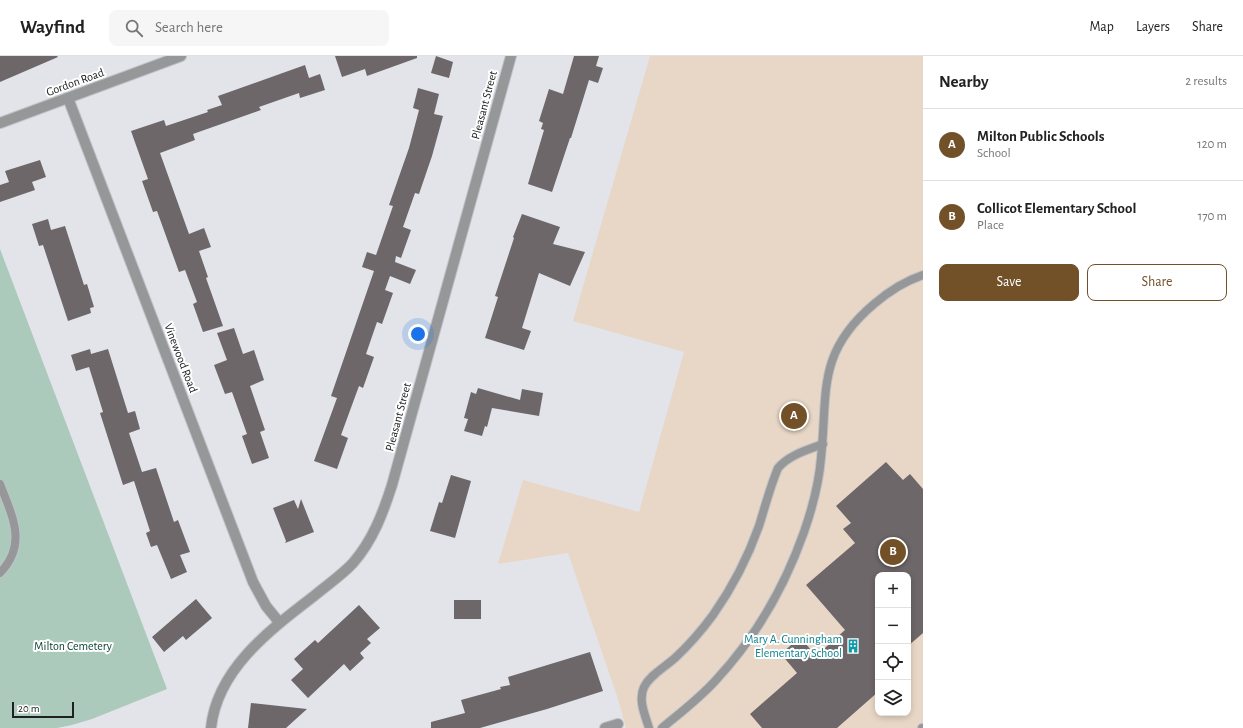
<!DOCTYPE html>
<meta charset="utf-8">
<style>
:root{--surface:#fff;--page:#f6f6f6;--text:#222;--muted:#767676;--line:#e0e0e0;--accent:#725028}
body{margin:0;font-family:"Alegreya Sans",sans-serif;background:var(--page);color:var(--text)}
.controls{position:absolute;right:12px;bottom:12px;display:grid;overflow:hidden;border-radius:8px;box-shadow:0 2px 6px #0003}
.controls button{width:36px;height:36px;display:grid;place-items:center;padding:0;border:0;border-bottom:1px solid var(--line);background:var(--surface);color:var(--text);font:20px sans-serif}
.scale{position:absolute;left:12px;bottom:10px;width:62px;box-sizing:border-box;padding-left:4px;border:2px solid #202023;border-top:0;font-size:11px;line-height:14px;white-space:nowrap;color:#202023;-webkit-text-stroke:3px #fff;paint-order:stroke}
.you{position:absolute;left:418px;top:278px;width:14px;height:14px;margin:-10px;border:3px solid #fff;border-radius:50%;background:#1a73e8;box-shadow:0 0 0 6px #1a73e833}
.badge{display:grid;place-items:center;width:26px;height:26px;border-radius:50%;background:var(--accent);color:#fff;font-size:13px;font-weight:700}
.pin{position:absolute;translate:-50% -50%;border:2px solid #fff;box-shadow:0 1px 4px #0006}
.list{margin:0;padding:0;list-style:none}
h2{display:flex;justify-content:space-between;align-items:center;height:52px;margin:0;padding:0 16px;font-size:17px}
h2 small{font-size:13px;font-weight:400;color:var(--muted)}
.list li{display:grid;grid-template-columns:26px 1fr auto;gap:12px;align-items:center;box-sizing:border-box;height:72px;padding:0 16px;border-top:1px solid var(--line)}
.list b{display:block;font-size:15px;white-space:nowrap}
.list p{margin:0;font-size:13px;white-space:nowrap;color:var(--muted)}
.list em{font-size:13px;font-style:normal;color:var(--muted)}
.actions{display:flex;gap:8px;padding:12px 16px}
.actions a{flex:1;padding:9px 0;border:1px solid var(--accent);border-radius:8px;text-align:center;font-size:14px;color:var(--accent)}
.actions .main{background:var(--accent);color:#fff}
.icon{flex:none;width:22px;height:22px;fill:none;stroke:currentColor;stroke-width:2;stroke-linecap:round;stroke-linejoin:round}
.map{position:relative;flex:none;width:923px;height:672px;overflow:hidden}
header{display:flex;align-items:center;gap:24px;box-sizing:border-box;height:56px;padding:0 20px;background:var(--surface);border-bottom:1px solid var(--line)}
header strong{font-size:19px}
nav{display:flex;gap:22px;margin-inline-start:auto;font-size:14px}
.search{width:280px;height:36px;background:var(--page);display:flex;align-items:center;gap:10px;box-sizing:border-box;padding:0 14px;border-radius:8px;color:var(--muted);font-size:15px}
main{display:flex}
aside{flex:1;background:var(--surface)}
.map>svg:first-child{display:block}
.education{fill:#e8d7c6;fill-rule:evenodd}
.green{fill:#accabb}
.building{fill:#6d676a}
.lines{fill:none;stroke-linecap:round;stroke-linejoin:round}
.service-casing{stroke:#bfc1c6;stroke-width:10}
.minor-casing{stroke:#bfc1c6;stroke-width:12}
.tertiary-casing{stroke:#bfc1c6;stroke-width:12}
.service{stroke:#969799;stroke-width:8}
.minor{stroke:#969799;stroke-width:10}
.tertiary{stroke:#969799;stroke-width:10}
.labels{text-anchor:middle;stroke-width:4;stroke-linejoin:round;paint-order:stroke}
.street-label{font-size:12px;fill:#202023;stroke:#fff}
.culture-label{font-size:12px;fill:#0d838f;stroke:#fff;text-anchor:end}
.park-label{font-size:12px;fill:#0c422f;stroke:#fff}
</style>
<header>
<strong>Wayfind</strong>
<div class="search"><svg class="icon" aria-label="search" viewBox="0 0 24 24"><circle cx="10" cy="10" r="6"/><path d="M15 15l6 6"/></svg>Search here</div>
<nav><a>Map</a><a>Layers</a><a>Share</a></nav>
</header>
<main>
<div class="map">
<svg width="923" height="672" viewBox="0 0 923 672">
<rect width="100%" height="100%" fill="#e2e4ea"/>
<path class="education" d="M650,0H923V672H626L618,643L568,497L498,508L523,424L639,456L684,296L573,265ZM878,519H908V657H878Z"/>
<polygon class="green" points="0,193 167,633 92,663 72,669 57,672 0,672"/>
<g class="building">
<polygon points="0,0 57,0 58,1 0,26"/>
<polygon points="335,0 417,0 417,2 367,20 365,13 342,21"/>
<polygon points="436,0 453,6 449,22 431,17"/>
<polygon points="574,0 599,0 596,10 603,12 598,27 589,24 571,82 570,82 552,136 528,128 544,74 541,73 543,67 539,65 549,33 563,38"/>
<polygon points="305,9 309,22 320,18 325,34 300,42 299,37 259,51 261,54 193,78 195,84 160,97 189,178 204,172 211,191 199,195 208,221 206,222 223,270 203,276 193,248 197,246 185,214 179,216 157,155 153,156 142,125 148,123 131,75 164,64 166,70 208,56 207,54 222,49 218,40"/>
<polygon points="418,32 439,38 434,58 443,60 432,100 419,138 415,137 403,171 411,174 401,202 396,200 395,206 416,214 410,228 390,220 385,234 393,237 382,268 377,266 366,298 374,301 363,332 359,330 341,379 348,382 337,413 314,405 337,342 331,340 374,215 362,211 367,196 376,199 393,150 389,149 409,92 419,54 413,52"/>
<polygon points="40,104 46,121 32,126 35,134 0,146 0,129 9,126 5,115"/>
<polygon points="522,158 560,171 553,188 585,196 570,230 539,217 522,272 531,275 524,294 485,282 498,241 495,240 514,182 513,181"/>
<polygon points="48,163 51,174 65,170 84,229 87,228 94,251 90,252 91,257 68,265 43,189 39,190 32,168"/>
<polygon points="234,272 243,298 254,294 264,324 250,330 265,374 260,376 269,402 252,408 242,380 247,378 232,336 225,338 214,309 227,304 217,277"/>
<polygon points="90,293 91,298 108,293 128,357 135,355 140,373 129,377 142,416 156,412 174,466 178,464 190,496 180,499 187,516 171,523 157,489 151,491 146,477 150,475 134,425 123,429 100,357 103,356 89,311 76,315 71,299"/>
<polygon points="478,332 520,344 522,333 543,337 539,360 492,352 487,371 485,370 482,380 464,375 468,363 464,362 471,336 476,338"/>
<polygon points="886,406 903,424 910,418 923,433 923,577 908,590 908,519 878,519 878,636 837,672 762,672 750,658 797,617 781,598 800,581 816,600 845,574 806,529 855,487 843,473 851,467 836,450"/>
<polygon points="451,419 471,425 455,482 430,475 439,446 442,447"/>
<polygon points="301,443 314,476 285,487 286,485 273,452 294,444 298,453"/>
<polygon points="196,543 212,562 186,584 183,580 164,596 152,581"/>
<rect x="454" y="544" width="27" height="19"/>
<polygon points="359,549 380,572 367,583 371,587 360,597 364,602 350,615 344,608 308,642 291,624 303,613 294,603 315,584 318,587"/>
<polygon points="590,596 603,635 547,653 480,672 431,672 431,666 465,657 461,644 501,633 500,631 510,629 508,621"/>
<polygon points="251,647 307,653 286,672 248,672"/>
</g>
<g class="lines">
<g class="service-casing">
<g id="service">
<path d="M0,428C12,460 28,488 0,517"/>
<path d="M649,672C645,659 638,644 644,631C650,619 665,611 675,602C689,589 702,574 713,559C732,532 748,501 759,470C765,451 770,431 778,412C789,399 807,394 823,388"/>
<path d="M662,672C680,657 700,642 716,624C755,582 785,530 804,476C812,453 819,427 821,402C828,336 816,297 874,248C888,236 905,225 923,219"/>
<polyline points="922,672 923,672"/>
</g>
</g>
<g class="minor-casing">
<g id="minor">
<polyline points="68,42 253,526 266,550 279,566"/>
<polyline points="0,67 181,0"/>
<polyline points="605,672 618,668"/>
</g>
</g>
<g class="tertiary-casing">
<path id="tertiary" d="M211,672C217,613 271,573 314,540C327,529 342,519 353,507C373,484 383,457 392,429L511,0"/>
</g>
<use href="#service" class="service"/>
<use href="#minor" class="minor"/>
<use href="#tertiary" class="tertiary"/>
</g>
<defs>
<g id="building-bare" transform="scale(1.08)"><path d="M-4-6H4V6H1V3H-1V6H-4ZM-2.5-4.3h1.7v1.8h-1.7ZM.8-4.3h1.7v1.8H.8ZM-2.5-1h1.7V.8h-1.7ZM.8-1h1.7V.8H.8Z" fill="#0f9aa8" stroke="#fff" stroke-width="2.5" paint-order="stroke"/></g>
</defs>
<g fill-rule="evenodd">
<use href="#building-bare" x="853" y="590"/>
</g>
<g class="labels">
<g class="street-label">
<text transform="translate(75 26) rotate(-20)" y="4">Gordon Road</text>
<text transform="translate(484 49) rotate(-75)" y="4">Pleasant Street</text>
<text transform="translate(181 302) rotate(69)" y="4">Vinewood Road</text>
<text transform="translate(398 361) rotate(-75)" y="4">Pleasant Street</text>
</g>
<g class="culture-label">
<text x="842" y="587">Mary A. Cunningham<tspan x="842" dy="14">Elementary School</tspan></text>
</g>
<g class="park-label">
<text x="73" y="594">Milton Cemetery</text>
</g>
</g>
</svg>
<div class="controls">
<button>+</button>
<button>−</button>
<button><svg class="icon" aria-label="locate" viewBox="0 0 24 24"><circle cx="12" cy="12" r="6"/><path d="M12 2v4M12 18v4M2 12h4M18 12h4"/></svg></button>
<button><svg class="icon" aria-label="layers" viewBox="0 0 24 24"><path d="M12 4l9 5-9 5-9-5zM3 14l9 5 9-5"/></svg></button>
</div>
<div class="scale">20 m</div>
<div class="you"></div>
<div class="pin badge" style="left:794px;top:360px">A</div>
<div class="pin badge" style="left:893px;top:496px">B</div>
</div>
<aside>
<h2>Nearby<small>2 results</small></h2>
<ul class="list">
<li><span class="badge">A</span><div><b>Milton Public Schools</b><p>School</p></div><em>120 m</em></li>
<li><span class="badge">B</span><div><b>Collicot Elementary School</b><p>Place</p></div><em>170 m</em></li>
</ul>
<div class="actions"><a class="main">Save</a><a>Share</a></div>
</aside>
</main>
